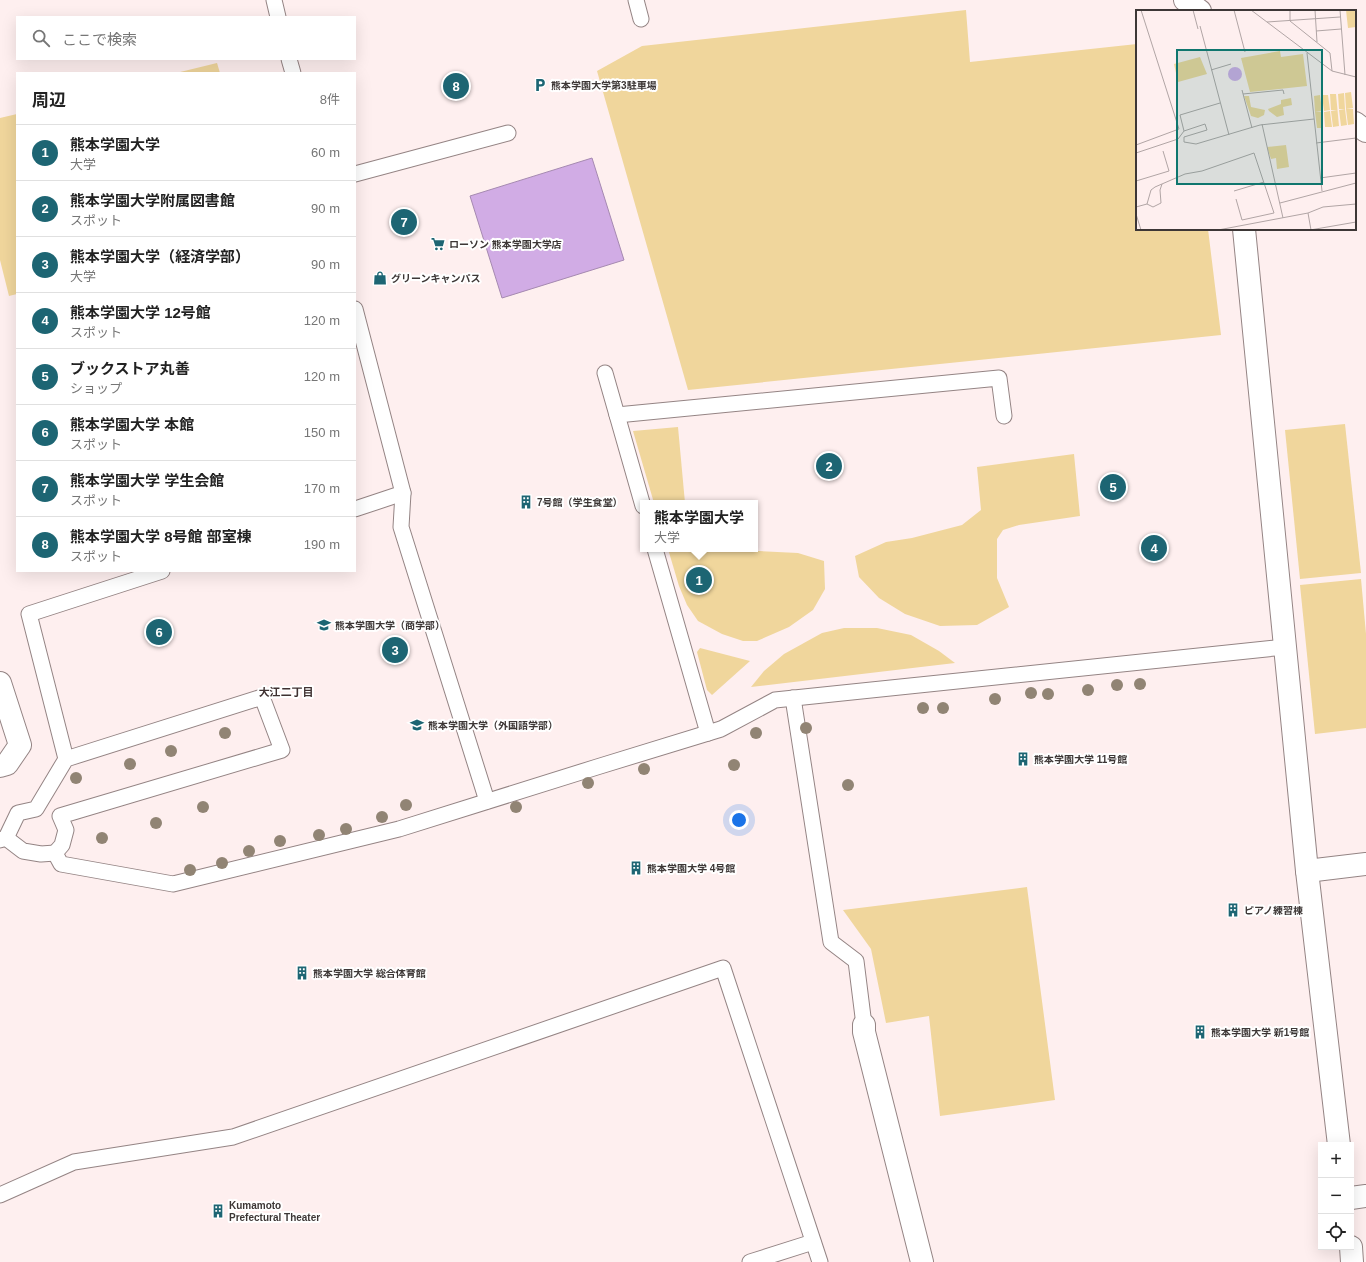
<!DOCTYPE html>
<html lang="ja">
<meta charset="utf-8">
<style>
:root{--surface:#fff;--page:#f6f6f6;--text:#222;--muted:#767676;--line:#e0e0e0;--accent:#1d6573}
body{margin:0;font-family:Arial,"Noto Sans JP",sans-serif;background:var(--page);color:var(--text)}
.controls{position:absolute;right:12px;bottom:12px;display:grid;overflow:hidden;border-radius:0px;box-shadow:0 4px 16px #0002}
.controls button{width:36px;height:36px;display:grid;place-items:center;padding:0;border:0;border-bottom:1px solid var(--line);background:var(--surface);color:var(--text);font:20px sans-serif}
.you{position:absolute;left:739px;top:820px;width:14px;height:14px;margin:-10px;border:3px solid #fff;border-radius:50%;background:#1a73e8;box-shadow:0 0 0 6px #1a73e833}
.badge{display:grid;place-items:center;width:26px;height:26px;border-radius:50%;background:var(--accent);color:#fff;font-size:13px;font-weight:700}
.pin{position:absolute;translate:-50% -50%;border:2px solid #fff;box-shadow:0 1px 4px #0006}
.popup{position:absolute;left:640px;top:500px;width:118px;height:52px;box-sizing:border-box;display:grid;place-content:center;border-radius:0px;background:var(--surface);filter:drop-shadow(0 1px 3px #0005);font-size:13px;white-space:nowrap;color:var(--muted)}
.popup b{font-size:15px;color:var(--text)}
.popup::after{content:'';position:absolute;left:50%;top:100%;margin-left:-8px;border:8px solid transparent;border-top-color:var(--surface)}
.list{margin:0;padding:0;list-style:none}
h2{display:flex;justify-content:space-between;align-items:center;height:52px;margin:0;padding:0 16px;font-size:17px}
h2 small{font-size:13px;font-weight:400;color:var(--muted)}
.list li{display:grid;grid-template-columns:26px 1fr auto;gap:12px;align-items:center;box-sizing:border-box;height:56px;padding:0 16px;border-top:1px solid var(--line)}
.list b{display:block;font-size:15px;white-space:nowrap}
.list p{margin:0;font-size:13px;white-space:nowrap;color:var(--muted)}
.list em{font-size:13px;font-style:normal;color:var(--muted)}
.icon{flex:none;width:22px;height:22px;fill:none;stroke:currentColor;stroke-width:2;stroke-linecap:round;stroke-linejoin:round}
.map{position:relative;flex:none;width:1366px;height:1262px;overflow:hidden}
.search{position:absolute;background:var(--surface);box-shadow:0 4px 16px #0002;left:16px;top:16px;width:340px;height:44px;display:flex;align-items:center;gap:10px;box-sizing:border-box;padding:0 14px;border-radius:0px;color:var(--muted);font-size:15px}
.panel{position:absolute;background:var(--surface);box-shadow:0 4px 16px #0002;left:16px;top:72px;width:340px;height:500px;border-radius:0px}
.map>svg:first-child{display:block}
.green{fill:#f0d69c}
.water{fill:#d1ace5;stroke:#a589b0}
.lines{fill:none;stroke-linecap:round;stroke-linejoin:round}
.lane-casing{stroke:#948484;stroke-width:17}
.street-casing{stroke:#948484;stroke-width:24}
.lane{stroke:#fff;stroke-width:15}
.street{stroke:#fff;stroke-width:22}
.tree{fill:#918474}
.labels{text-anchor:middle;stroke-width:4;stroke-linejoin:round;paint-order:stroke}
.poi-label{font-size:10px;font-weight:bold;fill:#3d3736;stroke:#fff;text-anchor:start}
.neighbourhood-label{font-size:11px;font-weight:bold;fill:#3f3131;stroke:#fff}
.inset-road{fill:none;stroke:#b1a5a5;stroke-width:1}
.view{fill:#0f766e;fill-opacity:0.15;stroke:#0f766e;stroke-width:2}
.inset-edge{fill:none;stroke:#3d3736;stroke-width:2}
</style>
<div class="map">
<svg width="1366" height="1262" viewBox="0 0 1366 1262">
<rect width="100%" height="100%" fill="#feefef"/>
<g class="green">
<polygon points="966,10 970,62 1137,44 1137,229 1208,229 1221,335 688,390 597,71 642,46"/>
<polygon points="217,63 220,73 176,73"/>
<polygon points="17,114 17,294 9,296 0,260 0,118"/>
<polygon points="1345,424 1361,573 1300,579 1285,430"/>
<polygon points="678,427 685,503 654,503 633,431"/>
<polygon points="1074,454 1080,516 1019,525 1003,530 997,539 997,578 1009,607 977,625 940,626 905,614 879,598 859,577 855,556 886,542 912,538 962,525 981,510 977,467"/>
<polygon points="668,549 717,549 798,553 824,561 825,589 813,610 789,627 757,641 743,641 722,634 698,621 687,605 679,586"/>
<polygon points="1361,579 1366,634 1366,728 1315,734 1300,585"/>
<polygon points="844,628 877,628 911,635 939,651 955,663 751,687 764,671 784,654 822,633"/>
<polygon points="700,648 750,661 712,695 707,690 697,652"/>
<polygon points="1027,887 1055,1100 940,1116 929,1016 886,1023 871,949 843,910"/>
</g>
<polygon class="water" points="592,158 624,260 502,298 470,196"/>
<g class="lines">
<g class="lane-casing">
<g id="lane">
<polyline points="274,0 278,17"/>
<polyline points="636,0 641,19"/>
<polyline points="289,59 293,73"/>
<polyline points="355,174 508,133"/>
<polyline points="355,309 403,493 401,527 487,801"/>
<polyline points="605,373 643,506"/>
<polyline points="617,415 999,378 1004,416"/>
<polyline points="355,509 403,493"/>
<polyline points="655,549 708,733"/>
<polyline points="793,698 831,942 856,961 864,1025"/>
<polyline points="66,759 29,614 162,571"/>
<polyline points="6,838 23,851 41,854 55,853"/>
<polyline points="0,840 6,838 18,813 36,809 66,759 262,697 282,750 60,816 66,830 62,845 55,853 61,864 173,884 399,829 597,767 721,729 775,700 1285,647"/>
<polyline points="0,1195 74,1162 233,1137 723,968 820,1262"/>
<polyline points="750,1262 813,1242"/>
</g>
</g>
<g class="street-casing">
<g id="street">
<polyline points="1185,0 1200,11"/>
<polyline points="1355,123 1366,131"/>
<polyline points="1244,229 1307,871 1339,1145"/>
<polyline points="0,683 20,745 7,764 0,766"/>
<polyline points="1307,871 1366,864"/>
<polyline points="864,1025 864,1032 922,1262"/>
<polyline points="1351,1198 1366,1196"/>
<polyline points="1351,1247 1352,1262"/>
</g>
</g>
<use href="#lane" class="lane"/>
<use href="#street" class="street"/>
</g>
<g class="tree">
<circle cx="1140" cy="684" r="6"/>
<circle cx="1117" cy="685" r="6"/>
<circle cx="1088" cy="690" r="6"/>
<circle cx="1031" cy="693" r="6"/>
<circle cx="1048" cy="694" r="6"/>
<circle cx="995" cy="699" r="6"/>
<circle cx="923" cy="708" r="6"/>
<circle cx="943" cy="708" r="6"/>
<circle cx="806" cy="728" r="6"/>
<circle cx="225" cy="733" r="6"/>
<circle cx="756" cy="733" r="6"/>
<circle cx="171" cy="751" r="6"/>
<circle cx="130" cy="764" r="6"/>
<circle cx="734" cy="765" r="6"/>
<circle cx="644" cy="769" r="6"/>
<circle cx="76" cy="778" r="6"/>
<circle cx="588" cy="783" r="6"/>
<circle cx="848" cy="785" r="6"/>
<circle cx="406" cy="805" r="6"/>
<circle cx="203" cy="807" r="6"/>
<circle cx="516" cy="807" r="6"/>
<circle cx="382" cy="817" r="6"/>
<circle cx="156" cy="823" r="6"/>
<circle cx="346" cy="829" r="6"/>
<circle cx="319" cy="835" r="6"/>
<circle cx="102" cy="838" r="6"/>
<circle cx="280" cy="841" r="6"/>
<circle cx="249" cy="851" r="6"/>
<circle cx="222" cy="863" r="6"/>
<circle cx="190" cy="870" r="6"/>
</g>
<defs>
<g id="parking-bare" transform="scale(1.08)"><path d="M-3.5-5.5H1a3.5 3.5 0 0 1 0 7H-1V5.5H-3.5ZM-1-3.4V-.6H.8a1.4 1.4 0 0 0 0-2.8Z" fill="#1d6573" stroke="#fff" stroke-width="2.5" paint-order="stroke"/></g>
<g id="supermarket-bare" transform="scale(1.08)"><path d="M-6-5.5h2.5l.6 2H6L4.5 2H-2.5L-4.4-4H-6ZM-1.5 3.2a1.3 1.3 0 1 0 .1 0ZM3 3.2a1.3 1.3 0 1 0 .1 0Z" fill="#1d6573" stroke="#fff" stroke-width="2.5" paint-order="stroke"/></g>
<g id="shop-bare" transform="scale(1.08)"><path d="M-5-2.5h2.3a2.7 3.5 0 0 1 5.4 0H5L5.5 6h-11ZM-1.5-2.5h3a1.5 2.3 0 0 0-3 0Z" fill="#1d6573" stroke="#fff" stroke-width="2.5" paint-order="stroke"/></g>
<g id="building-bare" transform="scale(1.08)"><path d="M-4-6H4V6H1V3H-1V6H-4ZM-2.5-4.3h1.7v1.8h-1.7ZM.8-4.3h1.7v1.8H.8ZM-2.5-1h1.7V.8h-1.7ZM.8-1h1.7V.8H.8Z" fill="#1d6573" stroke="#fff" stroke-width="2.5" paint-order="stroke"/></g>
<g id="university-bare" transform="scale(1.08)"><path d="M0-5L7-2L0 1L-7-2ZM-4 1L0 2.5L4 1V4Q0 6-4 4Z" fill="#1d6573" stroke="#fff" stroke-width="2.5" paint-order="stroke"/></g>
</defs>
<g fill-rule="evenodd">
<use href="#parking-bare" x="540" y="85"/>
<use href="#supermarket-bare" x="438" y="244"/>
<use href="#shop-bare" x="380" y="278"/>
<use href="#building-bare" x="526" y="502"/>
<use href="#university-bare" x="324" y="625"/>
<use href="#university-bare" x="417" y="725"/>
<use href="#building-bare" x="1023" y="759"/>
<use href="#building-bare" x="636" y="868"/>
<use href="#building-bare" x="1233" y="910"/>
<use href="#building-bare" x="302" y="973"/>
<use href="#building-bare" x="1200" y="1032"/>
<use href="#building-bare" x="218" y="1211"/>
</g>
<g class="labels">
<g class="poi-label">
<text x="551" y="89">熊本学園大学第3駐車場</text>
<text x="449" y="248">ローソン 熊本学園大学店</text>
<text x="391" y="282">グリーンキャンパス</text>
<text x="537" y="506">7号館（学生食堂）</text>
<text x="335" y="629">熊本学園大学（商学部）</text>
<text x="428" y="729">熊本学園大学（外国語学部）</text>
<text x="1034" y="763">熊本学園大学 11号館</text>
<text x="647" y="872">熊本学園大学 4号館</text>
<text x="1244" y="914">ピアノ練習棟</text>
<text x="313" y="977">熊本学園大学 総合体育館</text>
<text x="1211" y="1036">熊本学園大学 新1号館</text>
<text x="229" y="1209">Kumamoto<tspan x="229" dy="12">Prefectural Theater</tspan></text>
</g>
<g class="neighbourhood-label">
<text x="286" y="696">大江二丁目</text>
</g>
</g>
<g transform="translate(1136 10)">
<rect width="220" height="220" fill="#feefef"/>
<path d="M210,0H220V17L212,18ZM144,41L145,47L167,44L171,76L114,82L105,48ZM64,47L71,64L42,72L38,54ZM215,82L217,98L210,99L209,83ZM208,83L209,99H203L202,84ZM200,84L203,116L197,117L195,101L201,100H195L194,84ZM184,85L186,101L179,102L178,86ZM186,85H192L194,100L188,101ZM108,86H113L115,97L129,100L128,105L122,108L115,106ZM155,88L156,95L147,97L148,105L141,107L133,101L132,99L145,94V90ZM209,99L211,115L205,116L203,100ZM210,99H217L218,114L212,115ZM194,101L196,117H189L188,102ZM179,102H186L187,118H181ZM150,135L153,157L141,159L140,148L135,149L131,137Z" fill="#f0d69c"/>
<path d="M92 64a7 7 0 1 1 14 0a7 7 0 1 1-14 0Z" fill="#d1ace5"/>
<path class="inset-road" d="M57,0L62,19M98,0L109,42M115,0L196,61L220,67M154,0V11L194,43L196,61M179,0L181,32M204,0L209,65M131,12L204,7M64,16L93,125M180,21L205,19M171,43L186,181M75,60L95,54M106,80L116,118M107,84L147,80L148,84M126,114L147,208M48,121L44,105L84,93M180,133L220,128M0,135L43,119L5,0M0,143L42,129L48,121L69,114L71,120L48,127V132L60,134L124,115L178,109M184,168L220,163M0,171L33,161L27,141M98,181L128,172M144,193L220,173M11,194L15,180L19,177L49,164L66,161L118,143L138,203L106,210L100,189M0,197L11,194L17,197L25,193L24,180L26,174M172,203L175,220M0,204L5,220M82,220L172,203L187,197L220,194M174,220L220,212"/>
<path class="view" d="M41,40H186V174H41Z"/>
<rect width="220" height="220" class="inset-edge"/>
</g>
</svg>
<div class="controls">
<button>+</button>
<button>−</button>
<button><svg class="icon" aria-label="locate" viewBox="0 0 24 24"><circle cx="12" cy="12" r="6"/><path d="M12 2v4M12 18v4M2 12h4M18 12h4"/></svg></button>
</div>
<div class="you"></div>
<div class="pin badge" style="left:699px;top:580px">1</div>
<div class="popup"><b>熊本学園大学</b>大学</div>
<div class="pin badge" style="left:829px;top:466px">2</div>
<div class="pin badge" style="left:395px;top:650px">3</div>
<div class="pin badge" style="left:1154px;top:548px">4</div>
<div class="pin badge" style="left:1113px;top:487px">5</div>
<div class="pin badge" style="left:159px;top:632px">6</div>
<div class="pin badge" style="left:404px;top:222px">7</div>
<div class="pin badge" style="left:456px;top:86px">8</div>
<div class="search"><svg class="icon" aria-label="search" viewBox="0 0 24 24"><circle cx="10" cy="10" r="6"/><path d="M15 15l6 6"/></svg>ここで検索</div>
<section class="panel">
<h2>周辺<small>8件</small></h2>
<ul class="list">
<li><span class="badge">1</span><div><b>熊本学園大学</b><p>大学</p></div><em>60 m</em></li>
<li><span class="badge">2</span><div><b>熊本学園大学附属図書館</b><p>スポット</p></div><em>90 m</em></li>
<li><span class="badge">3</span><div><b>熊本学園大学（経済学部）</b><p>大学</p></div><em>90 m</em></li>
<li><span class="badge">4</span><div><b>熊本学園大学 12号館</b><p>スポット</p></div><em>120 m</em></li>
<li><span class="badge">5</span><div><b>ブックストア丸善</b><p>ショップ</p></div><em>120 m</em></li>
<li><span class="badge">6</span><div><b>熊本学園大学 本館</b><p>スポット</p></div><em>150 m</em></li>
<li><span class="badge">7</span><div><b>熊本学園大学 学生会館</b><p>スポット</p></div><em>170 m</em></li>
<li><span class="badge">8</span><div><b>熊本学園大学 8号館 部室棟</b><p>スポット</p></div><em>190 m</em></li>
</ul>
</section>
</div>
